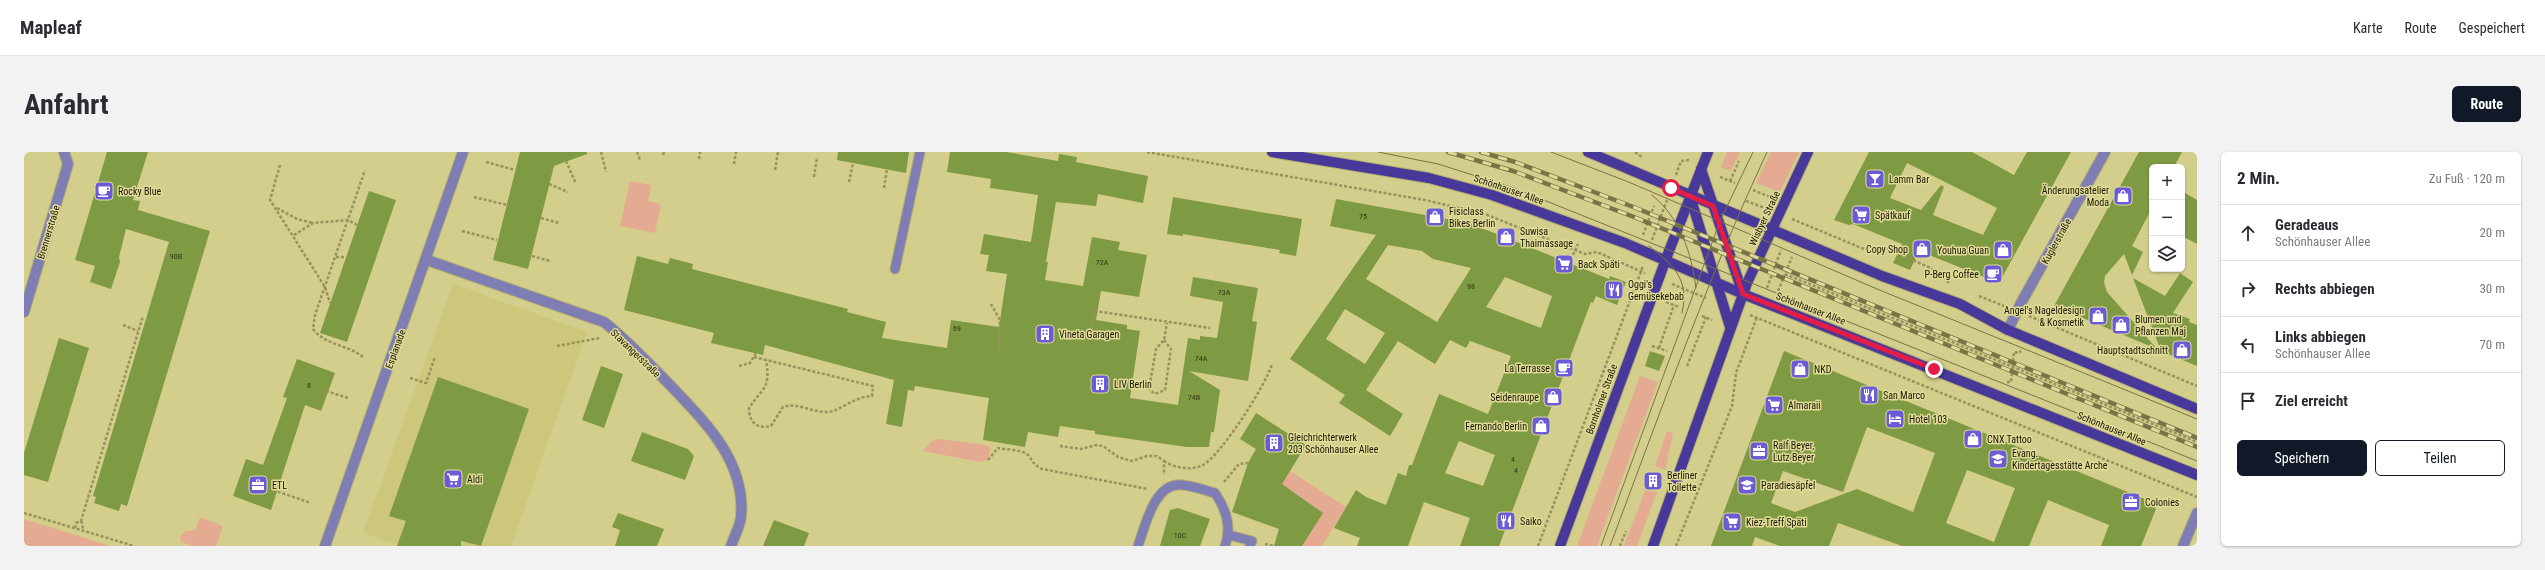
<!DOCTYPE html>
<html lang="de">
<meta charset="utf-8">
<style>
:root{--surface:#fff;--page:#f2f2f3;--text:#2b2b33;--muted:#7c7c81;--line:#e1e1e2;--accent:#111827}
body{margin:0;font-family:"Roboto Condensed",sans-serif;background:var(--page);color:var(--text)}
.controls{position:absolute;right:12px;top:12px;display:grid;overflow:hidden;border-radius:6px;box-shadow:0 1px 3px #0004}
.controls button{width:36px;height:36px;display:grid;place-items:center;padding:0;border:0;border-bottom:1px solid var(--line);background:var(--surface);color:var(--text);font:20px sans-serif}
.stop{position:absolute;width:12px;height:12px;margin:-9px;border:3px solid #e11d48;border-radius:50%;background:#fff}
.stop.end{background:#e11d48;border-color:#fff;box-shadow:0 1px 4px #0008}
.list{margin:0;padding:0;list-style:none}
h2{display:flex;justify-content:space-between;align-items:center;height:52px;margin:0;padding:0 16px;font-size:17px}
h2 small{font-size:13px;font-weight:400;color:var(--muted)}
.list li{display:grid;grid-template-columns:26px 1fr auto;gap:12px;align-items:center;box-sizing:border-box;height:56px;padding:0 16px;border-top:1px solid var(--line)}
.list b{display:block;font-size:15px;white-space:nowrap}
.list p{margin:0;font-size:13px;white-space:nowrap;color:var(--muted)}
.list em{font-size:13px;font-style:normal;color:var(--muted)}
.actions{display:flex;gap:8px;padding:12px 16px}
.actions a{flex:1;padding:9px 0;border:1px solid var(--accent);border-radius:6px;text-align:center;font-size:14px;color:var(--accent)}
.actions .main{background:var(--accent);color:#fff}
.icon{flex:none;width:22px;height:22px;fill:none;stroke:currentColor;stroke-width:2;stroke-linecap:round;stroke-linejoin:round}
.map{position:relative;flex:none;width:2173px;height:394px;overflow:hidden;border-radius:6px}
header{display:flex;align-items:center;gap:24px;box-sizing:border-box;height:56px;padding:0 20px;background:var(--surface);border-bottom:1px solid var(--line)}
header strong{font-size:19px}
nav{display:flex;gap:22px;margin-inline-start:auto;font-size:14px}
.intro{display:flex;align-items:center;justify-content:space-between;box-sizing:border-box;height:96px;padding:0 24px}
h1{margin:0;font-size:28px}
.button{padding:10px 18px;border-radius:6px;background:var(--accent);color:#fff;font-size:14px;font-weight:700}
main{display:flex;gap:24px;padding:0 24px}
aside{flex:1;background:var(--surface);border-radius:6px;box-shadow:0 1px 3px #0004}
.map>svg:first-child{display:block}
.built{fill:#cdc77c}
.green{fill:#e5ab92}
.building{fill:#7e9a42;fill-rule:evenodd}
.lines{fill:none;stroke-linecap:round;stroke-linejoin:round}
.service-casing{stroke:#b2ad72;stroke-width:11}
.minor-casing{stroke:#b2ad72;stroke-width:12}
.primary-casing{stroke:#b2ad72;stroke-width:12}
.path{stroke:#97925e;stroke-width:2.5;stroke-dasharray:3 2;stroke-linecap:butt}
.service{stroke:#7f7eb4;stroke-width:9}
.minor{stroke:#7f7eb4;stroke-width:10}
.primary{stroke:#47389a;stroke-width:10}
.tram{stroke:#787447;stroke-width:1}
.rail-casing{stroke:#787447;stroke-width:4.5}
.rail{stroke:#e0db98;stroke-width:3;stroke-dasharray:9;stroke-linecap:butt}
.route{stroke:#e11d48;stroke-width:5}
.labels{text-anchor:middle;stroke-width:3;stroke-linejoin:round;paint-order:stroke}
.number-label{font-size:8px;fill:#323710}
.poi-label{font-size:10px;fill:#191600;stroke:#e0db98;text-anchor:start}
.street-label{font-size:10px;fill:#191600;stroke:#e0db98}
</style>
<header>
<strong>Mapleaf</strong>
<nav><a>Karte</a><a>Route</a><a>Gespeichert</a></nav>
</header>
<div class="intro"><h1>Anfahrt</h1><a class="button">Route</a></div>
<main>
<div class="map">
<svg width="2173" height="394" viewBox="0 0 2173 394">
<rect width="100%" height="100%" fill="#d3ce8b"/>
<polygon class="built" points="429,132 563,180 487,394 377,394 339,381"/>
<g class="green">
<polygon points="1703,0 1716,0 1707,19 1697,15"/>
<polygon points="1747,0 1775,0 1756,40 1732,31"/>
<polygon points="606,29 627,33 624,49 637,52 631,81 596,74"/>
<polygon points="1616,224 1634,230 1573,394 1553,394"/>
<polygon points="1643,279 1649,281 1641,318 1631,314"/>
<polygon points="914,287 962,293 967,296 964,308 956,310 899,299 907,290"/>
<polygon points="1266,319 1322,355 1298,394 1278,394 1299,361 1258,332"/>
<polygon points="1622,336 1633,340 1613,394 1600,394"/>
<polygon points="176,365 199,374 192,394 168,394 157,390 156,384 162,379 171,378"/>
<polygon points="0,367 86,394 0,394"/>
</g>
<g class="building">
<polygon points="83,0 124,0 109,48 116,49 114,58 186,79 103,354 97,352 95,359 70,351 72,345 69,344 145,90 102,77 95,105 96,110 87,137 66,130 71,114 51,108"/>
<polygon points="496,0 563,0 563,2 530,14 504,117 469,108"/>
<polygon points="814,0 885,0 882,21 813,8"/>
<polygon points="926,0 982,0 1034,9 1035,2 1053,5 1052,10 1124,24 1119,51 1074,42 1072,54 1032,50 1022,110 1024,110 1021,128 1059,134 1068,85 1096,90 1094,98 1123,103 1115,145 1077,139 1072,168 1103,173 1103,177 1116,179 1106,246 1154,253 1164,186 1176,188 1176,184 1193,186 1199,150 1166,144 1169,125 1234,136 1228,169 1233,170 1224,229 1165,219 1196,238 1190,280 1187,280 1185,295 1163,295 1071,282 1071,279 1036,274 1034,285 1004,280 1001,295 959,288 965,246 891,234 890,239 884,238 878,275 862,272 870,228 741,193 739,203 687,191 690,181 600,158 613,104 644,112 646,106 669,112 668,117 824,157 823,160 862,170 858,186 923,196 927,168 975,175 983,122 962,119 965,103 956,102 960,82 1007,90 1014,43 966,36 967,27 923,20"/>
<path d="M1845,0H1948L1990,23L2003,0H2047L1975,131L1895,99L1886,118L1869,111L1878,92L1829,72L1825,73L1810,68ZM1883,11L1973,56L1959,83L1909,63L1920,35L1917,33L1897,58L1866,46Z"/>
<polygon points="2115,0 2158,0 2150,15 2128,15 2128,56 2108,94 2119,100 2108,123 2100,102 2081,124 2080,130 2083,140 2133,197 2030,154"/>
<polygon points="345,39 372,48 323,190 296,181"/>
<polygon points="2158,39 2173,48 2173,92 2158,84"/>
<polygon points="1149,45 1278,67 1272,104 1255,101 1256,98 1159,82 1159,84 1143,82"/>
<path d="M1312,47L1445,71L1585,127L1586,124L1602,130L1593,153L1572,144L1569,151L1567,150L1475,394H1436L1446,366L1400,350L1384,394H1333L1336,386L1310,376L1332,338L1342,345L1362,353L1374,321L1382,324L1385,313H1388L1415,242L1464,262L1487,204L1446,189L1442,196L1426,188L1411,212L1374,189L1342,238L1379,262L1366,284L1315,251L1321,243L1266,207L1352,83L1306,74ZM1364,93L1398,99L1409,107L1447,116L1413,170L1342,127ZM1481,125L1528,144L1517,176L1462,155ZM1321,157L1361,181L1341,212L1302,187ZM1435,289L1471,303L1459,334L1421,321Z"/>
<polygon points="2156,121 2169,130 2149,161 2166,167 2165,170 2173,173 2173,214 2137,199 2109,126 2141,144"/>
<polygon points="35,186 65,196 24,330 0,323 0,301"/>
<polygon points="1626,199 1641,204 1635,219 1621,214"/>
<path d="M1760,199L2128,350L2132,357L2117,394H2077L2085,373L2024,348L2005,394H1878L1814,371L1805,394H1756L1731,385L1728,394H1687ZM1843,275L1911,301L1889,360L1833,337L1771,360L1747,351L1759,319L1819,340ZM1943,318L1991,336L1970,390L1922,371Z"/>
<polygon points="273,207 311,221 297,259 281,253 247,358 209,344 222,307 239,313 263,246 259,245"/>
<polygon points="577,214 599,222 580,276 558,268"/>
<polygon points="414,225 505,257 457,394 437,389 437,394 373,394 382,369 365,364"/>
<polygon points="1232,261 1282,293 1258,332 1299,361 1278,394 1250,394 1255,377 1208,360 1224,311 1232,297 1216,287"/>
<polygon points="618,280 664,297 670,304 661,328 607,309"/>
<polygon points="1154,356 1186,367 1176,394 1136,394 1146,358"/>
<polygon points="594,361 640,377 633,394 591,394 596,378 588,375"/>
<polygon points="750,368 785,381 780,394 739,394"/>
</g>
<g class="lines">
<g class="service-casing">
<g id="service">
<polyline points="871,117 896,0"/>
<polyline points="1205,383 1228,389 1226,394"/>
<path d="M1114,394C1121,375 1130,330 1158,333C1169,334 1180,338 1191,341C1202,357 1208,375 1201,394"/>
</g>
</g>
<g class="minor-casing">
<g id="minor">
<path d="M403,108L580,170C604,189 624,211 646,233C681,270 722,309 717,365C716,374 710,385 707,394"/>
<polyline points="0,160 44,12 40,0"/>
<polyline points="1984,178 1997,151 2081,0"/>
<polyline points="301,394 439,0"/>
<polyline points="2159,394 2173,361"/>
</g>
</g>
<g class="primary-casing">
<g id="primary">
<polyline points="1248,0 1405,26 1468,43 1601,91 1719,142 2173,323"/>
<polyline points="1564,0 1858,124 1936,152 1984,178 2173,257"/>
<polyline points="1677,17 1719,142"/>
<polyline points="1666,44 1706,175"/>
<polyline points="1536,394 1645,99 1684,0"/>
<polyline points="1629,394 1723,131 1784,0"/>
</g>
</g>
<g class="path">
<polyline points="577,0 582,20"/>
<polyline points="613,0 616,8"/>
<polyline points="1123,0 1401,48 1461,62 1561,102 1573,100 1621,121"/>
<polyline points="1611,0 1618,5"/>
<polyline points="639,3 640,0"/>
<polyline points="675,7 676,0"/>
<polyline points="542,9 552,32"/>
<polyline points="462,10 491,18"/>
<polyline points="710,12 712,0"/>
<polyline points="256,13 246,48 301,135 306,151"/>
<polyline points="751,18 754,0"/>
<polyline points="1652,23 1657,9 1666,8"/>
<polyline points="790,25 793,5"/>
<polyline points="1696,25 1711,31"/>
<polyline points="1706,29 1715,9"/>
<polyline points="825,30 829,11"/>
<polyline points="525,32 544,40"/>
<polyline points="860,36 863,17"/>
<polyline points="1729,38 1746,45"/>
<polyline points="450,45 483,53"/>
<polyline points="1722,49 1741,56"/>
<polyline points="253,56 273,67 289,71"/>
<polyline points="517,66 535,71"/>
<polyline points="1768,67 1840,97 1862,96 1913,119 1925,131"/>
<polyline points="438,79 473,88"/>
<polyline points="270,83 289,71 324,68 333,73"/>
<polyline points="1619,83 1630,54"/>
<polyline points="1628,88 1643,48"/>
<polyline points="1549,103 1554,92"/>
<polyline points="508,104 526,109"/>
<polyline points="312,105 322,105"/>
<polyline points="1761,122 2173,290"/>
<polyline points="1648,132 1682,146"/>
<polyline points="1743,136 1757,98"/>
<polyline points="1754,139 1768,105"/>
<polyline points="1955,144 1980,154"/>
<polyline points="1642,150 1655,155"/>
<polyline points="967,152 976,168 975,204"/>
<polyline points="1726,163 2173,345"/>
<polyline points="1678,164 1688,168"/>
<polyline points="2005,164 2173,234"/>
<polyline points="99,173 114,179"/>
<polyline points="1067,179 1071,159 1186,176"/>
<polyline points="1140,188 1147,197 1141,238 1131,242 1125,237 1132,197 1140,188 1143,171"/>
<polyline points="533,194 576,186"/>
<polyline points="1628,194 1643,199"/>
<polyline points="1635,196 1650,153"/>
<path d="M339,205C323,192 302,194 289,177L291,163L341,18"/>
<path d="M730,205L849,234L848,244C828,245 814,261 802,260C787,260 773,250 759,255L747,274C733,277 725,271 725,256C739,235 747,237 742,208"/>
<polyline points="715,214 726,211 732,201"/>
<polyline points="1663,214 1682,165"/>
<polyline points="386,226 402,231 411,205"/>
<polyline points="1983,230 1987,230 1990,200 1995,201 1997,199"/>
<polyline points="302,239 324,246"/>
<polyline points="1036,294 1057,297 1072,293 1079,294 1094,305 1108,309 1123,304 1133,304 1140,309 1140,323"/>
<path d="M964,308L974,296C982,298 999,297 1005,304C1010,311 1010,313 1018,317L1124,337"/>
<path d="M1140,309C1150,316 1168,319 1179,313C1197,303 1242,233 1248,212"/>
<polyline points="1200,330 1215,312 1224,311"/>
<polyline points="249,338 287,351"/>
<polyline points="0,361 110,394"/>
<polyline points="57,369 59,373 58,378"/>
<polyline points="51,376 52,371 57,369 119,164"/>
<polyline points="1241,392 1250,394"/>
<polyline points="1514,394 1619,114"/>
<polyline points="1596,394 1602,379"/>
<polyline points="1652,394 1708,254 1712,221 1733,165"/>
</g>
<use href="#service" class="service"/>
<use href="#minor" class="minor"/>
<use href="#primary" class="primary"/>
<g class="tram">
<polyline points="1354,0 1414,12 1487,35 2173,309"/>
<polyline points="1527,0 1607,31 1853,137 2173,267"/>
<path d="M1628,43C1657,67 1667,100 1672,136"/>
<path d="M1625,94C1649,113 1666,127 1658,161"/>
<polyline points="1577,394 1696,69 1729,0"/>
<path d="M1586,394C1636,261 1683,128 1743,0"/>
</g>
<g class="rail-casing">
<g id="rail">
<polyline points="1424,0 1489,19 1610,65 2173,295"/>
<polyline points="1457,0 1491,10 1612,56 2173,286"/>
</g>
</g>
<use href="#rail" class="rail"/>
</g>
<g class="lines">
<polyline class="route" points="1647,36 1689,54 1719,142 1910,217"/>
</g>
<defs>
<g id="bar-square" transform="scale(1)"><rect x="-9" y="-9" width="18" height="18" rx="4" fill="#6b5cd6" stroke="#e0db98"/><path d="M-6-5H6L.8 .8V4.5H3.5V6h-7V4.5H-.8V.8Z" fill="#fff"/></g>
<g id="cafe-square" transform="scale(1)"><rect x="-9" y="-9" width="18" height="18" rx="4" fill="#6b5cd6" stroke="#e0db98"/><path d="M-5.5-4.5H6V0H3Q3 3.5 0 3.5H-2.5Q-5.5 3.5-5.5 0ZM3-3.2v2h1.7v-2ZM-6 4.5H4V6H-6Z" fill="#fff"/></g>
<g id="shop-square" transform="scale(1)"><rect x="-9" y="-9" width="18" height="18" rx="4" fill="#6b5cd6" stroke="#e0db98"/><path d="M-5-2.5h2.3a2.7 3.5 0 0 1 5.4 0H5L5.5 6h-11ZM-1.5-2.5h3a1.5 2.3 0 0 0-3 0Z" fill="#fff"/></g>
<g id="supermarket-square" transform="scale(1)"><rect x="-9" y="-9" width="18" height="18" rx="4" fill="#6b5cd6" stroke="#e0db98"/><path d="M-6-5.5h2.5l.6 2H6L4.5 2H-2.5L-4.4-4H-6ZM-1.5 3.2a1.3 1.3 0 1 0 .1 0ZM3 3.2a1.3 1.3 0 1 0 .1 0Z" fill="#fff"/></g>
<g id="restaurant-square" transform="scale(1)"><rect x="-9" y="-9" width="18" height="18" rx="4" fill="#6b5cd6" stroke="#e0db98"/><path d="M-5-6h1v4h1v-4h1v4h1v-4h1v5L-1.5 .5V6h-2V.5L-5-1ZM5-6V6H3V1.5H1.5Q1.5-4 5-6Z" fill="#fff"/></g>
<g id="building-square" transform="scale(1)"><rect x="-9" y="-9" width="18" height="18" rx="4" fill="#6b5cd6" stroke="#e0db98"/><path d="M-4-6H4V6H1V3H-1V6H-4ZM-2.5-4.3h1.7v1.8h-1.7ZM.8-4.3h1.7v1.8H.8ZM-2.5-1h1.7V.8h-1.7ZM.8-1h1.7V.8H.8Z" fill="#fff"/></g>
<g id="hotel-square" transform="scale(1)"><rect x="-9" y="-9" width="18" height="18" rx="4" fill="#6b5cd6" stroke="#e0db98"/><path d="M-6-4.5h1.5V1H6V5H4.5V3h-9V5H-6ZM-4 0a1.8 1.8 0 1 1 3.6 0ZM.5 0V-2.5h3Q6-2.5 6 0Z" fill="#fff"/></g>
<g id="office-square" transform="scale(1)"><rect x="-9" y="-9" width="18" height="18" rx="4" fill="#6b5cd6" stroke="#e0db98"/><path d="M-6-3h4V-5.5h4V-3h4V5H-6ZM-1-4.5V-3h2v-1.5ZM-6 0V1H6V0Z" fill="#fff"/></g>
<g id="school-square" transform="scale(1)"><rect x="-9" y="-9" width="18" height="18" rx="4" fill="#6b5cd6" stroke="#e0db98"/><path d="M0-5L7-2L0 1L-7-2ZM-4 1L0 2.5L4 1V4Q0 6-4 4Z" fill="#fff"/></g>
</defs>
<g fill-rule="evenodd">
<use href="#bar-square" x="1851" y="27"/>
<use href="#cafe-square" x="80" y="39"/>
<use href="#shop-square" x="2099" y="44"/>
<use href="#supermarket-square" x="1837" y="63"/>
<use href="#shop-square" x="1411" y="65"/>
<use href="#shop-square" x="1482" y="85"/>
<use href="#shop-square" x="1898" y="97"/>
<use href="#shop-square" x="1979" y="98"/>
<use href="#supermarket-square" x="1540" y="112"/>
<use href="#cafe-square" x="1969" y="122"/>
<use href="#restaurant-square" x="1590" y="138"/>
<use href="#shop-square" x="2074" y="164"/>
<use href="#shop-square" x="2097" y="173"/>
<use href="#building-square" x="1021" y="182"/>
<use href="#shop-square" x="2158" y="198"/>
<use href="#cafe-square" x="1540" y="216"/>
<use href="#shop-square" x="1776" y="217"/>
<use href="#building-square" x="1076" y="232"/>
<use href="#restaurant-square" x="1845" y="243"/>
<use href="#shop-square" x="1529" y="245"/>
<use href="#supermarket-square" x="1750" y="253"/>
<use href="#hotel-square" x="1871" y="267"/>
<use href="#shop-square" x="1517" y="274"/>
<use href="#shop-square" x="1949" y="287"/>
<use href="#building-square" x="1250" y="291"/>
<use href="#office-square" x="1735" y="299"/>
<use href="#school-square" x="1974" y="307"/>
<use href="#supermarket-square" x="429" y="327"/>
<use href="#building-square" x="1629" y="329"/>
<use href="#office-square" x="234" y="333"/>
<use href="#school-square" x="1723" y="333"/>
<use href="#office-square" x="2107" y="350"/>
<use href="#restaurant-square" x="1482" y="369"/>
<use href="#supermarket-square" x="1708" y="370"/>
</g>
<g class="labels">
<g class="number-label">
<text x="1339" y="67">75</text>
<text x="152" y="107">90B</text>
<text x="1078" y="113">72A</text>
<text x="1447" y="137">98</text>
<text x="1200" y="143">73A</text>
<text x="933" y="179">69</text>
<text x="1177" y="209">74A</text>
<text x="285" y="236">8</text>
<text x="1170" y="248">74B</text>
<text x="1489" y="310">4</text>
<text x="1492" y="321">4</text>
<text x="1156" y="386">10C</text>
</g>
<g class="poi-label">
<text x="1865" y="31">Lamm Bar</text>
<text x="2085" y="42" text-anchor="end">Änderungsatelier<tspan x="2085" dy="12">Moda</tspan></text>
<text x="94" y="43">Rocky Blue</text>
<text x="1425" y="63">Fisiclass<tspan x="1425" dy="12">Bikes Berlin</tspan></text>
<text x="1851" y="67">Spätkauf</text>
<text x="1496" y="83">Suwisa<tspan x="1496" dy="12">Thaimassage</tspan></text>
<text x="1884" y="101" text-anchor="end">Copy Shop</text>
<text x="1965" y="102" text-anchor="end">Youhua Guan</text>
<text x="1554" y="116">Back Späti</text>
<text x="1955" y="126" text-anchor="end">P-Berg Coffee</text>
<text x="1604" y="136">Oggi's<tspan x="1604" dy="12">Gemüsekebab</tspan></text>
<text x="2060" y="162" text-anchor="end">Angel's Nageldesign<tspan x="2060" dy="12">&amp; Kosmetik</tspan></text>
<text x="2111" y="171">Blumen und<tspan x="2111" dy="12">Pflanzen Maj</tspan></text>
<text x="1035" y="186">Vineta Garagen</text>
<text x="2144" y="202" text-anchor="end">Hauptstadtschnitt</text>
<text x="1526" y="220" text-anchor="end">La Terrasse</text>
<text x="1790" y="221">NKD</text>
<text x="1090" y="236">LIV Berlin</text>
<text x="1859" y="247">San Marco</text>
<text x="1515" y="249" text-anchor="end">Seidenraupe</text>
<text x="1764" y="257">Almaraii</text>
<text x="1885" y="271">Hotel 103</text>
<text x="1503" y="278" text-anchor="end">Fernando Berlin</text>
<text x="1264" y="289">Gleichrichterwerk<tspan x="1264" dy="12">203 Schönhauser Allee</tspan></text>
<text x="1963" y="291">CNX Tattoo</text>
<text x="1749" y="297">Ralf Beyer,<tspan x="1749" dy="12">Lutz Beyer</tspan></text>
<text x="1988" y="305">Evang.<tspan x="1988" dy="12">Kindertagesstätte Arche</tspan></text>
<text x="1643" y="327">Berliner<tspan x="1643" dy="12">Toilette</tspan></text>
<text x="443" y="331">Aldi</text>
<text x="248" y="337">ETL</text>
<text x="1737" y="337">Paradiesäpfel</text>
<text x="2121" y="354">Colonies</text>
<text x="1496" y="373">Saiko</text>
<text x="1722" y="374">Kiez-Treff Späti</text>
</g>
<g class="street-label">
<text transform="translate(1485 37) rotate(19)" y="4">Schönhauser Allee</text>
<text transform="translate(1740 66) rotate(-65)" y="4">Wisbyer Straße</text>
<text transform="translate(24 80) rotate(-73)" y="4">Brennerstraße</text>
<text transform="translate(2032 89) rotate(-61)" y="4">Kuglerstraße</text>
<text transform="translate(1787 156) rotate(21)" y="4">Schönhauser Allee</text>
<text transform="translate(371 197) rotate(-70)" y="4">Esplanade</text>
<text transform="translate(612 201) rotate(44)" y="4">Stavangerstraße</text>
<text transform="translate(1577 247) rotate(-70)" y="4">Bornholmer Straße</text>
<text transform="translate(2088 276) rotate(22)" y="4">Schönhauser Allee</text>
</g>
</g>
</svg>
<div class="controls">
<button>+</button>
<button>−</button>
<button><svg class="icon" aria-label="layers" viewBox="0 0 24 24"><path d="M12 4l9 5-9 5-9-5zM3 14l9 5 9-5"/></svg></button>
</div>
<div class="stop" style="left:1647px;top:36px"></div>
<div class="stop end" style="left:1910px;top:217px"></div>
</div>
<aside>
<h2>2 Min.<small>Zu Fuß · 120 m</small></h2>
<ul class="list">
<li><svg class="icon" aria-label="ahead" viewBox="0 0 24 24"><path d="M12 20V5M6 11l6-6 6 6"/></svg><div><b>Geradeaus</b><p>Schönhauser Allee</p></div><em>20 m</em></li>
<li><svg class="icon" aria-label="right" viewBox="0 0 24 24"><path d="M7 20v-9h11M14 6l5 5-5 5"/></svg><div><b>Rechts abbiegen</b></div><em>30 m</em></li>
<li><svg class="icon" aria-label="left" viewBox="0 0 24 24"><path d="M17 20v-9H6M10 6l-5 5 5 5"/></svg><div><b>Links abbiegen</b><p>Schönhauser Allee</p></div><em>70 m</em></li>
<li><svg class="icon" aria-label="arrive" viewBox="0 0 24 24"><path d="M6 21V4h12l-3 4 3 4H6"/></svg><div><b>Ziel erreicht</b></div></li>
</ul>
<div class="actions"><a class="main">Speichern</a><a>Teilen</a></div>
</aside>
</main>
